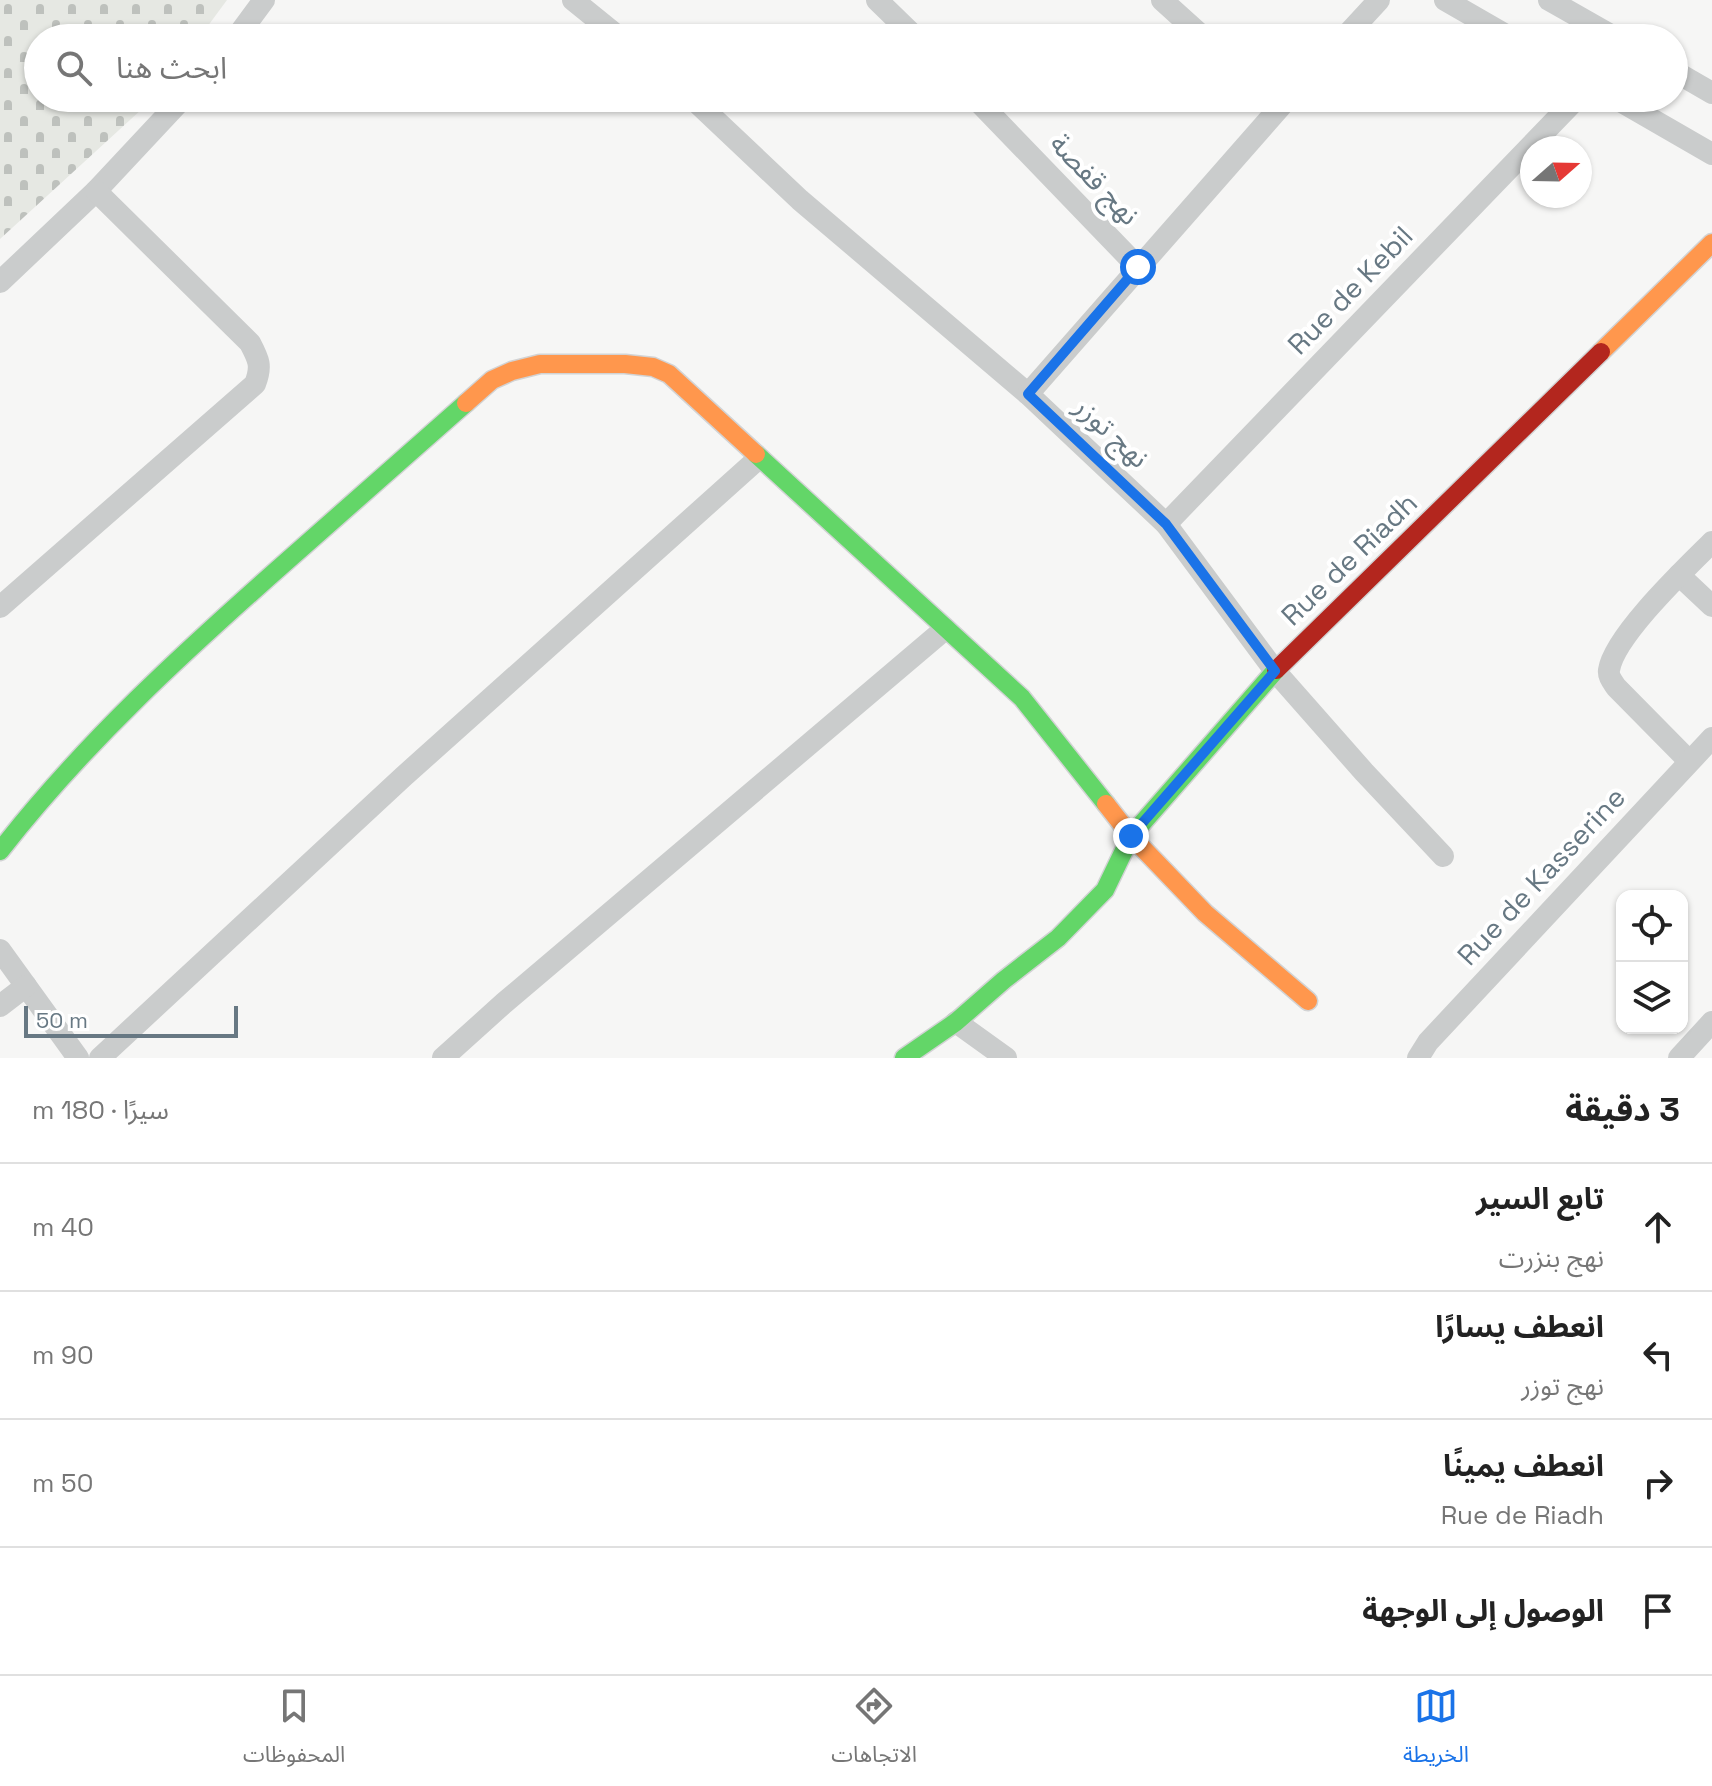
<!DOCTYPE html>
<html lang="ar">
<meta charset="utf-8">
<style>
:root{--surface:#fff;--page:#f2f2f2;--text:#222;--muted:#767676;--line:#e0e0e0;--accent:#1a73e8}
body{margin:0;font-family:"Space Grotesk","Noto Sans Arabic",sans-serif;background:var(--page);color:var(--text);direction:rtl}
.controls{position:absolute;right:24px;bottom:24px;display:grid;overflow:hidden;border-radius:16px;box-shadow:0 2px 6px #0004}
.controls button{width:72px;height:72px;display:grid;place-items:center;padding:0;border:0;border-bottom:2px solid var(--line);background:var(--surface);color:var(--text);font:40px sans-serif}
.compass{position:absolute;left:1520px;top:136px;width:72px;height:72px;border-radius:50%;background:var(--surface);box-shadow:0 2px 6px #0004;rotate:70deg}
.scale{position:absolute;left:24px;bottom:20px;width:214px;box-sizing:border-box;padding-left:8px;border:4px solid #677883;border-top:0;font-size:22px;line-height:28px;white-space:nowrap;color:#677883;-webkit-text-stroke:6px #fff;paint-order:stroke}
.stop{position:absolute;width:24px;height:24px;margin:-18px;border:6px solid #1a73e8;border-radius:50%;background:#fff}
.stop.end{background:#1a73e8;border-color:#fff;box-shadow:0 2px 8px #0008}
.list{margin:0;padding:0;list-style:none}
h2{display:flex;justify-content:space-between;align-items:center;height:104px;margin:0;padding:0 32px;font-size:34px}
h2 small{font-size:26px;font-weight:400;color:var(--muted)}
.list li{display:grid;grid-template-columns:52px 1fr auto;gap:24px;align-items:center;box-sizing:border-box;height:128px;padding:0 32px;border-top:2px solid var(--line)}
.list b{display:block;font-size:30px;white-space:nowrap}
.list p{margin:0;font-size:26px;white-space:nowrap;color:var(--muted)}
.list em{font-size:26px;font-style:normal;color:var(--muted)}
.icon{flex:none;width:44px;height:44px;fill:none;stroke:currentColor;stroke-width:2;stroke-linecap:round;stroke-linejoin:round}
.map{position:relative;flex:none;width:1712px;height:1058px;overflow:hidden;direction:ltr}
.search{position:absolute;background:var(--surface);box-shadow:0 2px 6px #0004;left:24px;right:24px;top:24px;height:88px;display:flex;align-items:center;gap:20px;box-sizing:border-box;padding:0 28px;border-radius:44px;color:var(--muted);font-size:30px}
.sheet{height:616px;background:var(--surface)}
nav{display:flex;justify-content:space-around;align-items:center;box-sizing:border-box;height:112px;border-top:2px solid var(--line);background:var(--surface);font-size:22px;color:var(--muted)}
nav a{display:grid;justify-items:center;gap:4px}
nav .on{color:var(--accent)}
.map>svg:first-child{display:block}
.cemetery{fill:url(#cemetery-stones)}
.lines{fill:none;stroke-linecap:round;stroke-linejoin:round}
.fast-casing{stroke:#d2d3d4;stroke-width:21}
.slow-casing{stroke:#d2d3d4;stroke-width:21}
.jam-casing{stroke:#d2d3d4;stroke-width:21}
.street{stroke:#cacccc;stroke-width:22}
.fast{stroke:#63d668;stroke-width:18}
.slow{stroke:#ff974d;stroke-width:18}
.jam{stroke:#b3261e;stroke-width:18}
.route{stroke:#1a73e8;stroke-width:10}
.labels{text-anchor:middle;stroke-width:8;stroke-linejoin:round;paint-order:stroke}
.street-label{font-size:28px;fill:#677883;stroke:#fff}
</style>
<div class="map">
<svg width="1712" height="1058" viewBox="0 0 1712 1058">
<defs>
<pattern id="cemetery-stones" width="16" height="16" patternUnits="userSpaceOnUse" patternTransform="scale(2)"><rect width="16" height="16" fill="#e6e8e3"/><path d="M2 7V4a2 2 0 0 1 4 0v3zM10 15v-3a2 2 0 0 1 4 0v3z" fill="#bec1bd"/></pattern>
</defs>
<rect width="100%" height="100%" fill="#f6f6f5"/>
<polygon class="cemetery" points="0,0 227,0 199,38 38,38 38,98 154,98 0,239"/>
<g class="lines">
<g class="fast-casing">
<g id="fast">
<polyline points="756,454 1022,698 1106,804"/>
<path d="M0,851C84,743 185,651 287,561C347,508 406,456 466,403"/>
<polyline points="904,1058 956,1022 1004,980 1058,938 1105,890 1131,836 1276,670"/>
</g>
</g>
<g class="slow-casing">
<g id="slow">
<polyline points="1601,352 1712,243"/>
<polyline points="466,403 492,380 512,371 540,364 625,364 653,367 669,374 756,454"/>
<polyline points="1106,804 1131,836 1205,913 1308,1001"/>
</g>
</g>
<g class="jam-casing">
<polyline id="jam" points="1276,670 1601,352"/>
</g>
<g class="street">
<polyline points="573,0 620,38"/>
<polyline points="877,0 916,38"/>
<polyline points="1162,0 1204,38"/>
<polyline points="1445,0 1511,38"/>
<polyline points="1549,0 1616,38"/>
<polyline points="236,38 264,0"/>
<polyline points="1344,38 1379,0"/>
<polyline points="1674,71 1712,93"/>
<polyline points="692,98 800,200 1028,394 1166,524 1275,671 1364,772 1443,856"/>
<polyline points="975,98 1138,267"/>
<polyline points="1615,98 1712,154"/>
<polyline points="0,282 96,191 183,98"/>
<polyline points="1028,394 1288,98"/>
<polyline points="1166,524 1577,98"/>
<polyline points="1679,575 1712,606"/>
<path d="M0,607L255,384C262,366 259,360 250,343L96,191"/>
<path d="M1689,761L1616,687C1612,681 1608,676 1609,670C1614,636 1686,568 1712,542"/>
<polyline points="0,950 78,1058"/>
<polyline points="0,1006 26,986"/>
<polyline points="956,1022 1006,1058"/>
<polyline points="100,1058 403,777 759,458"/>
<polyline points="443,1058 504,1003 945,629"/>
<polyline points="1418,1058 1428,1042 1712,738"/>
<polyline points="1679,1058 1712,1022"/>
</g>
<use href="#fast" class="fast"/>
<use href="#slow" class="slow"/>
<use href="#jam" class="jam"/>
</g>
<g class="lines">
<polyline class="route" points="1131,836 1275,671 1166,524 1028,394 1138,267"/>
</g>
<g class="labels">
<g class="street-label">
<text transform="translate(1095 179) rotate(46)" y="10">نهج قفصة</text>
<text transform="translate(1350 290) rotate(-46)" y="10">Rue de Kebil</text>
<text transform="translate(1112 432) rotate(43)" y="10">نهج توزر</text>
<text transform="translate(1349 559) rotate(-44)" y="10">Rue de Riadh</text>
<text transform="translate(1541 876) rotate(-47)" y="10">Rue de Kasserine</text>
</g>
</g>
</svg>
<div class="controls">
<button><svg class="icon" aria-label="locate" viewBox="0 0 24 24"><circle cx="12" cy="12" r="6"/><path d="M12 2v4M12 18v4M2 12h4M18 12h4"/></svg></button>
<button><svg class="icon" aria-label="layers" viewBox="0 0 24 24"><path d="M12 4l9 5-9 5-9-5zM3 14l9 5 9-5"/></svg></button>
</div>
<svg class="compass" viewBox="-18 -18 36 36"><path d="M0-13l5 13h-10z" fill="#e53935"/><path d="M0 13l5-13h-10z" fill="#767676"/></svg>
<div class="scale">50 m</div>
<div class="stop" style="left:1138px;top:267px"></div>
<div class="stop end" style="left:1131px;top:836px"></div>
<div class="search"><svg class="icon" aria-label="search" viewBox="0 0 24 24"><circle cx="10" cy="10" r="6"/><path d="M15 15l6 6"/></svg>ابحث هنا</div>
</div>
<section class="sheet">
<h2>3 دقيقة<small>سيرًا · 180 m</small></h2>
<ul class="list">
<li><svg class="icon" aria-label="ahead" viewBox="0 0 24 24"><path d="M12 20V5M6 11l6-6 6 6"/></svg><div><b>تابع السير</b><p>نهج بنزرت</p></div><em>40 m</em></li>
<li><svg class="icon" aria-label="left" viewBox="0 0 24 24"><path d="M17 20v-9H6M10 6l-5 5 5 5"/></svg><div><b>انعطف يسارًا</b><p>نهج توزر</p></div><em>90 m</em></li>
<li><svg class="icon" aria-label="right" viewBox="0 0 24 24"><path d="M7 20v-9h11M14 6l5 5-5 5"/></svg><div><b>انعطف يمينًا</b><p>Rue de Riadh</p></div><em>50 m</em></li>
<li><svg class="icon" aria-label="arrive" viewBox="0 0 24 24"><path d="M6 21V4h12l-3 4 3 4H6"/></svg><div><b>الوصول إلى الوجهة</b></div></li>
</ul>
</section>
<nav>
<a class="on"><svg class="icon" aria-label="map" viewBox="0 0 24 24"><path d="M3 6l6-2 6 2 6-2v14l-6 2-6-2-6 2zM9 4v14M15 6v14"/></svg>الخريطة</a>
<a><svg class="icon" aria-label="directions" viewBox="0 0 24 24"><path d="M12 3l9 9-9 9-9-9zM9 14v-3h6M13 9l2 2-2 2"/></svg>الاتجاهات</a>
<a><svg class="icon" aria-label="saved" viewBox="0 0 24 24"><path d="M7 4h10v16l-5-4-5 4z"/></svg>المحفوظات</a>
</nav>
